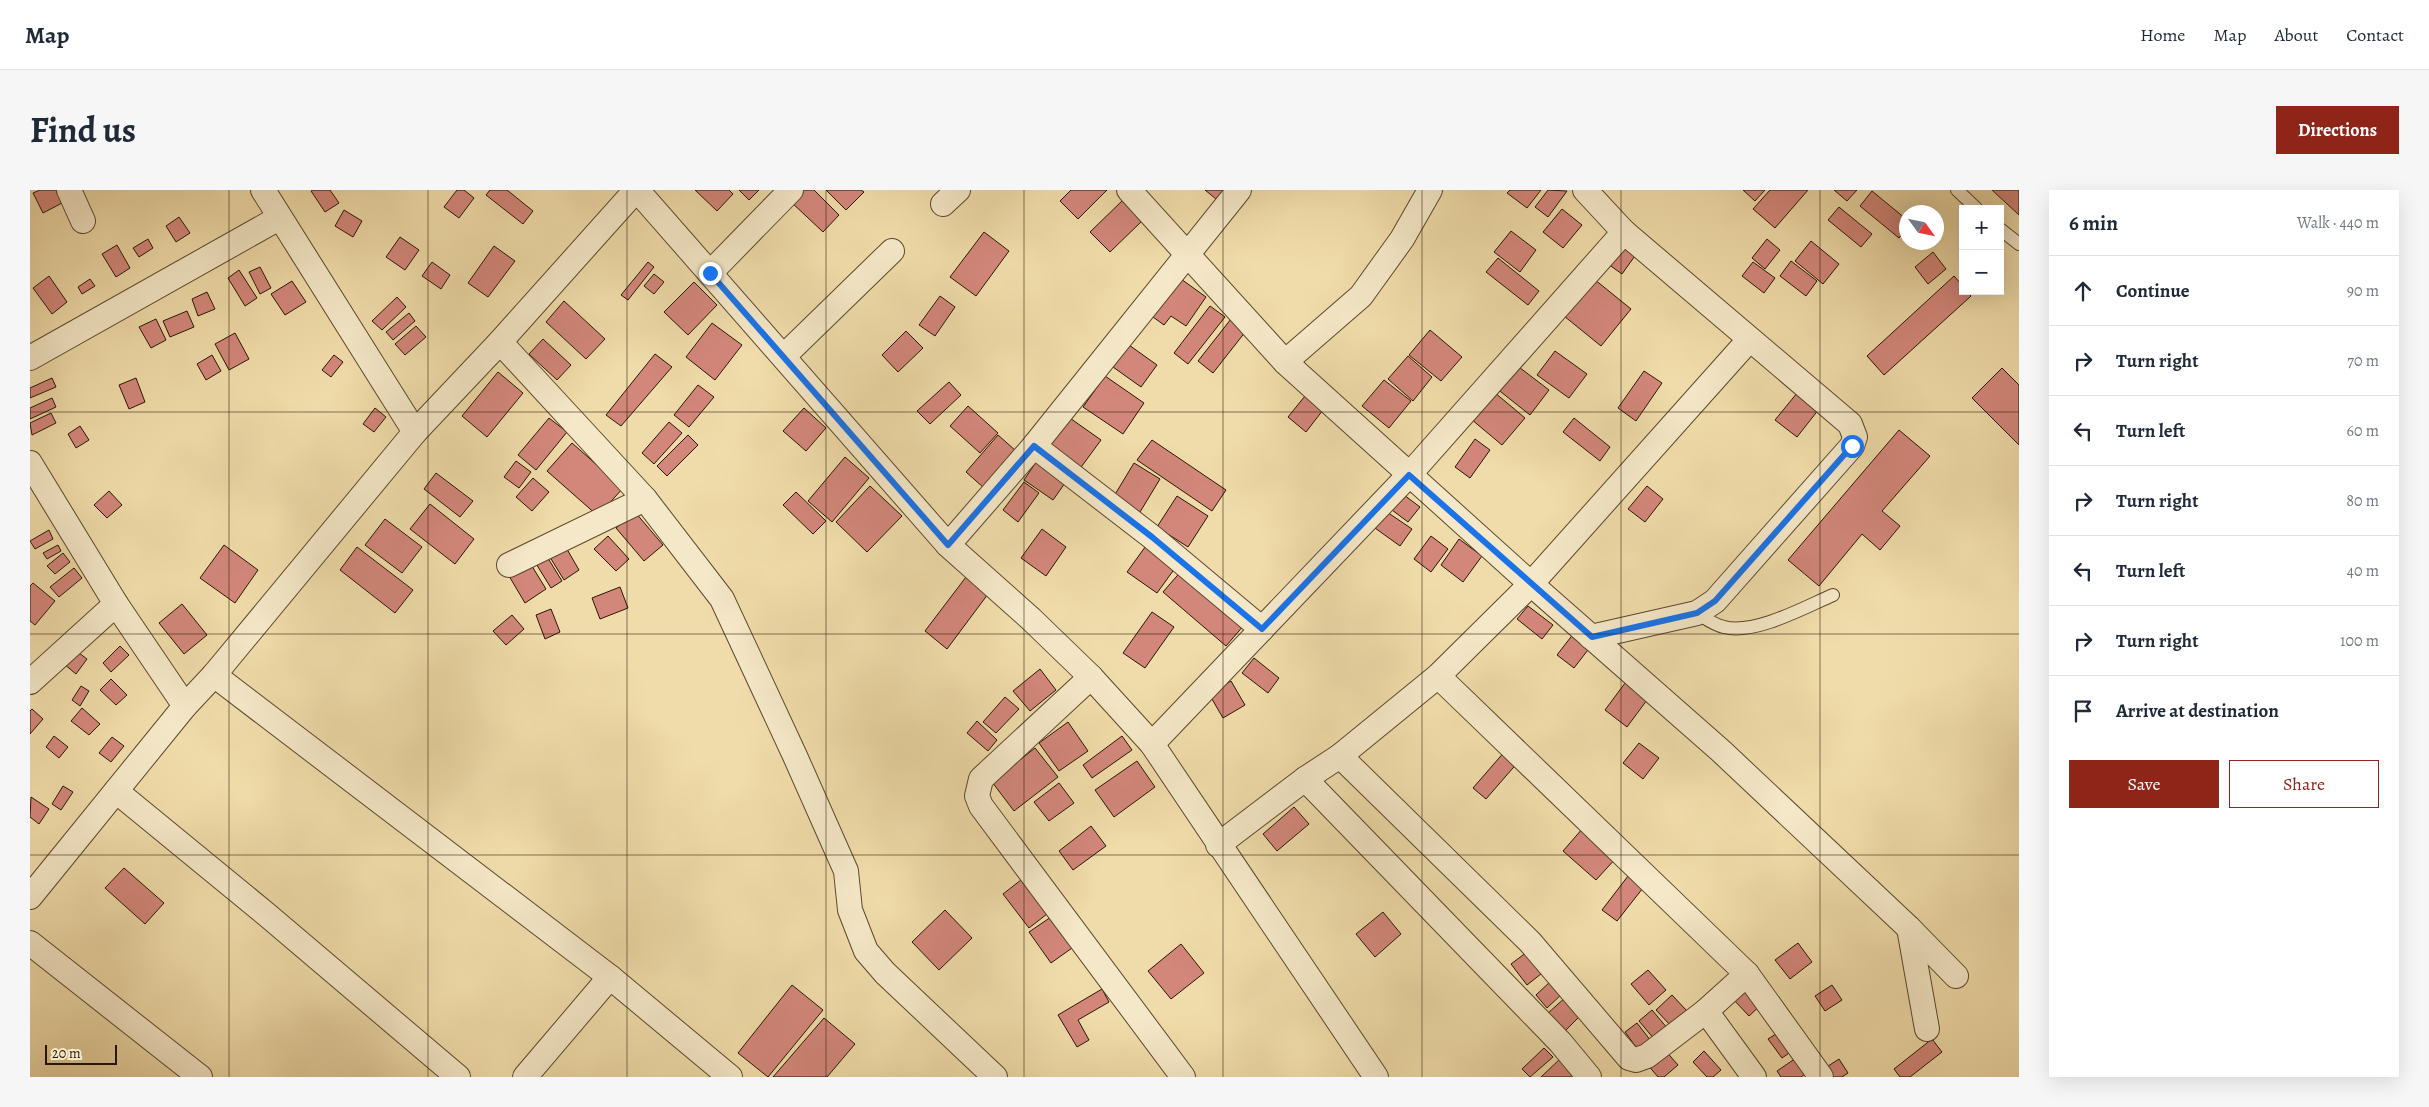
<!DOCTYPE html>
<meta charset="utf-8">
<style>
:root{--surface:#fff;--page:#f6f6f7;--text:#1f2937;--muted:#747a83;--line:#e0e1e3;--accent:#8f2418}
body{margin:0;font-family:Alegreya,serif;background:var(--page);color:var(--text)}
.controls{position:absolute;right:15px;top:15px;display:grid;overflow:hidden;border-radius:0px;box-shadow:0 5px 20px #0002}
.controls button{width:45px;height:45px;display:grid;place-items:center;padding:0;border:0;border-bottom:1px solid var(--line);background:var(--surface);color:var(--text);font:25px sans-serif}
.compass{position:absolute;left:1869px;top:15px;width:45px;height:45px;border-radius:50%;background:var(--surface);box-shadow:0 5px 20px #0002;rotate:123deg}
.scale{position:absolute;left:15px;bottom:12px;width:72px;box-sizing:border-box;padding-left:5px;border:2px solid #291703;border-top:0;font-size:14px;line-height:18px;white-space:nowrap;color:#291703;-webkit-text-stroke:4px #f5e8c8;paint-order:stroke}
.stop{position:absolute;width:15px;height:15px;margin:-11px;border:4px solid #1a73e8;border-radius:50%;background:#fff}
.stop.end{background:#1a73e8;border-color:#fff;box-shadow:0 1px 5px #0008}
.list{margin:0;padding:0;list-style:none}
h2{display:flex;justify-content:space-between;align-items:center;height:65px;margin:0;padding:0 20px;font-size:21px}
h2 small{font-size:16px;font-weight:400;color:var(--muted)}
.list li{display:grid;grid-template-columns:32px 1fr auto;gap:15px;align-items:center;box-sizing:border-box;height:70px;padding:0 20px;border-top:1px solid var(--line)}
.list b{display:block;font-size:19px;white-space:nowrap}
.list em{font-size:16px;font-style:normal;color:var(--muted)}
.actions{display:flex;gap:10px;padding:15px 20px}
.actions a{flex:1;padding:11px 0;border:1px solid var(--accent);border-radius:0px;text-align:center;font-size:18px;color:var(--accent)}
.actions .main{background:var(--accent);color:#fff}
.icon{flex:none;width:28px;height:28px;fill:none;stroke:currentColor;stroke-width:2;stroke-linecap:round;stroke-linejoin:round}
.map{position:relative;flex:none;width:1989px;height:887px;overflow:hidden;border-radius:0px}
header{display:flex;align-items:center;gap:30px;box-sizing:border-box;height:70px;padding:0 25px;background:var(--surface);border-bottom:1px solid var(--line)}
header strong{font-size:24px}
nav{display:flex;gap:28px;margin-inline-start:auto;font-size:18px}
.intro{display:flex;align-items:center;justify-content:space-between;box-sizing:border-box;height:120px;padding:0 30px}
h1{margin:0;font-size:35px}
.button{padding:12px 22px;border-radius:0px;background:var(--accent);color:#fff;font-size:18px;font-weight:700}
main{display:flex;gap:30px;padding:0 30px}
aside{flex:1;background:var(--surface);border-radius:0px;box-shadow:0 5px 20px #0002}
.map>svg:first-child{display:block}
.building{fill:#d3877b;stroke:#291703}
.lines{fill:none;stroke-linecap:round;stroke-linejoin:round}
.service-casing{stroke:#5b482d;stroke-width:14}
.minor-casing{stroke:#5b482d;stroke-width:26}
.service{stroke:#f5e8c8;stroke-width:12}
.minor{stroke:#f5e8c8;stroke-width:24}
.route{stroke:#1a73e8;stroke-width:6}
.grid{fill:none;stroke:#291703;stroke-width:1;stroke-opacity:0.55}
</style>
<header>
<strong>Map</strong>
<nav><a>Home</a><a>Map</a><a>About</a><a>Contact</a></nav>
</header>
<div class="intro"><h1>Find us</h1><a class="button">Directions</a></div>
<main>
<div class="map">
<svg width="1989" height="887" viewBox="0 0 1989 887">
<rect width="100%" height="100%" fill="#f0dcaa"/>
<filter id="stains"><feTurbulence type="fractalNoise" baseFrequency=".004" numOctaves="4"/><feColorMatrix values="0 0 0 0 .2 0 0 0 0 .09 0 0 0 0 .02 0 0 0 .5 -.17"/></filter>
<radialGradient id="worn" r=".72"><stop offset=".6" stop-color="#630" stop-opacity="0"/><stop offset="1" stop-color="#630" stop-opacity=".3"/></radialGradient>
<g class="building">
<polygon points="10,0 26,0 32,13 13,23 3,3"/>
<polygon points="283,0 300,0 309,13 295,22 281,1"/>
<polygon points="427,0 434,0 444,8 429,28 414,17"/>
<polygon points="460,0 477,0 503,21 493,34 456,5"/>
<polygon points="665,0 699,0 703,4 687,21"/>
<polygon points="709,0 729,0 719,10"/>
<polygon points="770,0 784,0 809,25 793,42 760,11"/>
<polygon points="796,0 831,0 834,2 816,20"/>
<polygon points="1041,0 1077,0 1048,29 1030,11"/>
<polygon points="1175,0 1193,0 1186,9"/>
<polygon points="1480,0 1511,0 1497,18 1477,3"/>
<polygon points="1518,0 1537,1 1518,27 1505,17"/>
<polygon points="1713,0 1735,0 1725,11"/>
<polygon points="1740,0 1778,0 1745,38 1723,19"/>
<polygon points="1804,0 1827,0 1817,11"/>
<polygon points="1962,0 1989,0 1989,25"/>
<polygon points="1842,1 1876,29 1876,39 1869,48 1830,16"/>
<polygon points="1093,10 1113,30 1080,62 1060,42"/>
<polygon points="1809,17 1842,44 1831,57 1798,30"/>
<polygon points="1532,19 1552,35 1533,58 1513,42"/>
<polygon points="314,20 332,31 323,47 305,36"/>
<polygon points="149,27 160,43 146,52 136,36"/>
<polygon points="1481,41 1506,60 1490,82 1464,62"/>
<polygon points="954,42 979,61 946,106 920,87"/>
<polygon points="370,47 389,60 375,80 356,67"/>
<polygon points="118,49 123,58 109,67 103,58"/>
<polygon points="1737,49 1750,60 1735,79 1722,68"/>
<polygon points="1781,51 1809,74 1793,94 1765,71"/>
<polygon points="1593,54 1607,63 1592,84 1578,74"/>
<polygon points="87,55 100,78 86,87 72,64"/>
<polygon points="464,56 485,71 458,107 438,93"/>
<polygon points="1903,62 1916,79 1898,94 1885,77"/>
<polygon points="1468,68 1509,101 1498,115 1456,82"/>
<polygon points="1761,71 1787,91 1776,106 1750,86"/>
<polygon points="402,72 420,85 411,99 392,86"/>
<polygon points="618,72 624,77 598,110 591,105"/>
<polygon points="1723,72 1745,88 1734,103 1712,86"/>
<polygon points="230,77 241,98 230,104 219,82"/>
<polygon points="209,80 227,108 215,116 198,88"/>
<polygon points="624,84 634,92 624,104 614,96"/>
<polygon points="19,86 37,112 22,124 3,98"/>
<polygon points="1924,86 1933,96 1933,101 1937,101 1941,106 1854,185 1837,166"/>
<polygon points="60,89 65,96 52,104 48,97"/>
<polygon points="1151,89 1176,107 1156,136 1141,126 1134,135 1123,127"/>
<polygon points="1564,89 1601,119 1571,156 1534,126"/>
<polygon points="262,91 276,112 255,125 241,104"/>
<polygon points="664,92 687,115 658,145 634,122"/>
<polygon points="177,102 185,119 168,126 162,109"/>
<polygon points="910,106 925,117 905,146 889,135"/>
<polygon points="367,107 376,117 352,140 342,131"/>
<polygon points="534,111 575,149 556,169 516,132"/>
<polygon points="1180,116 1195,127 1158,174 1144,163"/>
<polygon points="157,121 164,137 140,147 133,131"/>
<polygon points="379,123 385,131 363,150 356,142"/>
<polygon points="126,129 136,150 121,158 109,137"/>
<polygon points="1201,129 1216,141 1183,183 1168,171"/>
<polygon points="682,133 712,155 685,190 656,167"/>
<polygon points="386,136 396,147 375,165 365,154"/>
<polygon points="1400,140 1432,167 1411,191 1379,165"/>
<polygon points="876,141 893,158 868,182 852,165"/>
<polygon points="205,143 219,169 199,180 185,154"/>
<polygon points="513,149 541,175 527,190 499,164"/>
<polygon points="1099,155 1127,175 1111,197 1083,177"/>
<polygon points="1525,161 1557,184 1539,208 1507,185"/>
<polygon points="625,164 642,177 591,236 576,225"/>
<polygon points="182,165 191,181 176,190 167,174"/>
<polygon points="304,165 313,172 301,187 292,180"/>
<polygon points="1378,166 1402,187 1383,211 1358,189"/>
<polygon points="1485,174 1519,200 1500,225 1466,198"/>
<polygon points="1972,178 1989,195 1989,255 1942,208"/>
<polygon points="1614,181 1632,193 1606,231 1588,218"/>
<polygon points="468,182 493,203 457,247 432,226"/>
<polygon points="1075,186 1114,213 1093,244 1053,217"/>
<polygon points="22,188 26,197 0,208 0,198"/>
<polygon points="106,188 115,212 99,219 89,195"/>
<polygon points="1354,190 1381,211 1359,238 1332,216"/>
<polygon points="919,192 931,205 900,234 887,221"/>
<polygon points="668,195 684,207 659,237 644,225"/>
<polygon points="1772,197 1793,214 1767,247 1745,230"/>
<polygon points="1464,202 1495,228 1472,255 1441,229"/>
<polygon points="1275,206 1293,220 1276,242 1258,227"/>
<polygon points="22,208 26,217 0,229 0,218"/>
<polygon points="938,216 968,243 950,263 920,236"/>
<polygon points="345,218 356,227 344,242 333,234"/>
<polygon points="774,218 796,238 776,261 753,241"/>
<polygon points="21,223 26,233 2,245 0,233"/>
<polygon points="1037,226 1071,250 1049,280 1015,256"/>
<polygon points="519,228 537,242 506,280 488,265"/>
<polygon points="1544,228 1580,257 1570,271 1533,242"/>
<polygon points="639,232 652,243 624,274 612,263"/>
<polygon points="50,236 59,250 46,258 38,244"/>
<polygon points="1869,240 1900,266 1852,321 1870,336 1850,360 1832,344 1789,396 1758,370"/>
<polygon points="658,245 668,255 637,286 627,276"/>
<polygon points="968,245 986,261 954,298 936,282"/>
<polygon points="1445,249 1460,260 1440,288 1425,277"/>
<polygon points="1122,250 1196,300 1182,321 1107,270"/>
<polygon points="542,253 593,298 568,326 517,281"/>
<polygon points="1011,265 1040,286 1023,310 994,290"/>
<polygon points="815,267 839,288 802,332 778,311"/>
<polygon points="486,271 501,282 489,298 474,287"/>
<polygon points="1104,273 1130,289 1107,327 1081,311"/>
<polygon points="406,283 443,311 430,327 394,299"/>
<polygon points="503,288 519,302 502,321 486,307"/>
<polygon points="994,292 1009,303 988,332 973,320"/>
<polygon points="840,296 872,326 837,362 806,332"/>
<polygon points="1617,296 1633,309 1615,332 1598,319"/>
<polygon points="79,301 92,315 77,328 64,315"/>
<polygon points="766,302 796,331 783,344 753,315"/>
<polygon points="1374,305 1390,317 1378,332 1362,320"/>
<polygon points="1147,306 1178,326 1158,357 1127,337"/>
<polygon points="400,314 444,349 425,374 380,339"/>
<polygon points="605,322 633,355 614,371 586,338"/>
<polygon points="1357,322 1382,339 1370,356 1345,338"/>
<polygon points="355,329 392,357 372,383 335,355"/>
<polygon points="1012,339 1036,357 1016,386 991,368"/>
<polygon points="19,340 23,349 5,359 0,351"/>
<polygon points="578,346 599,369 586,381 564,359"/>
<polygon points="1401,346 1418,359 1401,382 1384,369"/>
<polygon points="1429,349 1452,366 1433,392 1411,375"/>
<polygon points="1118,353 1148,374 1127,403 1097,382"/>
<polygon points="534,354 549,380 534,390 518,364"/>
<polygon points="28,355 31,361 17,369 13,363"/>
<polygon points="194,355 228,380 205,413 170,388"/>
<polygon points="327,357 383,400 365,423 310,380"/>
<polygon points="33,363 40,372 25,384 17,376"/>
<polygon points="516,365 532,391 521,398 505,372"/>
<polygon points="500,373 516,399 495,413 479,386"/>
<polygon points="44,378 52,388 29,407 20,397"/>
<polygon points="1153,379 1215,434 1196,456 1133,402"/>
<polygon points="936,387 958,404 917,459 895,441"/>
<polygon points="3,393 25,411 5,435 0,431 0,396"/>
<polygon points="590,397 598,418 570,429 562,408"/>
<polygon points="152,414 177,445 154,464 129,433"/>
<polygon points="1498,416 1523,435 1512,449 1487,429"/>
<polygon points="521,419 530,442 515,449 506,425"/>
<polygon points="1122,422 1144,437 1115,478 1093,463"/>
<polygon points="482,425 494,439 476,455 463,441"/>
<polygon points="1544,443 1561,456 1544,478 1527,465"/>
<polygon points="90,456 99,465 81,482 73,473"/>
<polygon points="45,460 57,469 46,484 34,474"/>
<polygon points="1224,468 1249,488 1238,503 1212,483"/>
<polygon points="1010,479 1026,500 1000,521 983,501"/>
<polygon points="81,489 97,505 86,515 70,500"/>
<polygon points="1598,489 1620,506 1597,537 1575,520"/>
<polygon points="1201,491 1215,515 1193,528 1179,504"/>
<polygon points="51,496 59,501 50,516 42,510"/>
<polygon points="975,507 989,519 966,543 953,532"/>
<polygon points="52,518 70,534 59,545 41,531"/>
<polygon points="2,519 13,529 0,544 0,521"/>
<polygon points="947,531 967,550 958,561 937,543"/>
<polygon points="1038,532 1058,561 1029,581 1009,553"/>
<polygon points="24,546 38,557 29,568 16,557"/>
<polygon points="1092,546 1102,560 1062,588 1053,575"/>
<polygon points="82,547 94,556 81,572 69,563"/>
<polygon points="1609,553 1629,568 1613,589 1593,573"/>
<polygon points="1005,558 1028,587 984,621 962,592"/>
<polygon points="1476,560 1489,571 1456,609 1443,598"/>
<polygon points="1107,571 1125,597 1084,627 1065,600"/>
<polygon points="1029,593 1044,613 1019,631 1004,612"/>
<polygon points="33,596 43,602 31,620 22,614"/>
<polygon points="1,607 19,619 9,634 0,627"/>
<polygon points="1264,617 1279,634 1247,661 1233,644"/>
<polygon points="1061,636 1076,656 1043,680 1029,661"/>
<polygon points="1553,638 1587,667 1566,690 1533,661"/>
<polygon points="94,678 134,713 115,734 75,698"/>
<polygon points="1000,683 1026,717 999,738 973,704"/>
<polygon points="1598,686 1613,698 1587,731 1572,720"/>
<polygon points="915,720 942,748 909,780 882,752"/>
<polygon points="1353,722 1371,744 1345,767 1326,744"/>
<polygon points="1021,727 1042,758 1021,773 999,742"/>
<polygon points="1768,753 1782,772 1760,789 1745,770"/>
<polygon points="1151,754 1174,783 1141,809 1118,781"/>
<polygon points="1501,759 1516,780 1497,795 1481,774"/>
<polygon points="1618,780 1636,800 1619,815 1601,794"/>
<polygon points="1522,790 1534,802 1517,818 1506,805"/>
<polygon points="762,795 793,820 738,887 708,863"/>
<polygon points="1802,795 1812,810 1795,821 1785,806"/>
<polygon points="1716,796 1732,814 1719,826 1702,808"/>
<polygon points="1072,799 1079,812 1048,830 1059,850 1047,857 1028,825"/>
<polygon points="1642,805 1657,821 1641,836 1626,820"/>
<polygon points="1537,806 1553,823 1534,842 1517,824"/>
<polygon points="1622,820 1638,839 1625,850 1609,831"/>
<polygon points="794,828 825,854 797,887 743,887"/>
<polygon points="1607,833 1621,851 1609,861 1595,842"/>
<polygon points="1752,840 1765,859 1752,868 1738,849"/>
<polygon points="1902,849 1912,862 1880,887 1870,887 1864,879"/>
<polygon points="1514,858 1523,867 1500,887 1492,879"/>
<polygon points="1634,859 1648,875 1634,887 1628,887 1617,874"/>
<polygon points="1674,861 1691,880 1683,887 1677,887 1663,872"/>
<polygon points="1769,866 1779,881 1771,887 1751,887 1747,881"/>
<polygon points="1531,868 1547,887 1511,887"/>
<polygon points="1809,869 1818,883 1812,887 1800,887 1795,878"/>
</g>
<g class="lines">
<g class="service-casing">
<g id="service">
<polyline points="1927,0 1947,19"/>
<polyline points="1970,39 1989,54"/>
<path d="M1667,423C1675,428 1684,435 1694,437C1725,445 1775,417 1803,405"/>
</g>
</g>
<g class="minor-casing">
<g id="minor">
<polyline points="39,0 53,31"/>
<polyline points="607,0 918,355 1001,429 1061,487 1122,554 1346,887"/>
<polyline points="1099,0 1255,172 1501,394 1691,561 1879,738 1926,786"/>
<polyline points="1555,0 1594,42 1820,234 1825,247 1822,256 1685,411 1667,423 1561,447"/>
<polyline points="913,14 928,0"/>
<polyline points="680,83 761,0"/>
<polyline points="470,152 615,309 692,409 765,566 816,681 820,720 836,761 855,783 965,887"/>
<polyline points="754,166 862,61"/>
<polyline points="0,168 249,28"/>
<polyline points="1255,172 1331,106 1372,49 1400,0"/>
<polyline points="385,242 470,152 606,0"/>
<polyline points="1004,256 1122,347 1232,439"/>
<polyline points="0,273 86,414 155,516"/>
<polyline points="918,355 1004,256 1209,0"/>
<polyline points="479,375 615,309"/>
<polyline points="184,485 580,787 700,887"/>
<polyline points="1408,486 1717,784"/>
<polyline points="1061,487 951,589 947,606 951,616 1153,887"/>
<polyline points="0,492 86,414"/>
<polyline points="1122,554 1379,285 1594,42"/>
<polyline points="1310,566 1500,752 1599,868 1606,870 1617,866 1676,821 1717,784 1791,887"/>
<polyline points="1275,589 1530,852 1559,887"/>
<polyline points="86,601 236,724 428,887"/>
<polyline points="1188,655 1275,589 1310,566 1408,486 1501,394 1719,150"/>
<polyline points="0,707 155,516 184,485 385,242 233,0"/>
<polyline points="1879,738 1897,839"/>
<polyline points="0,753 170,887"/>
<polyline points="1676,821 1724,887"/>
<polyline points="495,887 580,787"/>
</g>
</g>
<use href="#service" class="service"/>
<use href="#minor" class="minor"/>
</g>
<g class="lines">
<polyline class="route" points="680,83 918,355 1004,256 1122,347 1232,439 1379,285 1562,447 1667,423 1685,411 1822,256"/>
</g>
<path class="grid" d="M199,0V887M398,0V887M597,0V887M796,0V887M994,0V887M1193,0V887M1392,0V887M1591,0V887M1790,0V887M0,222H1989M0,444H1989M0,665H1989"/>
<rect width="100%" height="100%" filter="url(#stains)"/>
<rect width="100%" height="100%" fill="url(#worn)"/>
</svg>
<div class="controls">
<button>+</button>
<button>−</button>
</div>
<svg class="compass" viewBox="-18 -18 36 36"><path d="M0-13l5 13h-10z" fill="#e53935"/><path d="M0 13l5-13h-10z" fill="#747a83"/></svg>
<div class="scale">20 m</div>
<div class="stop" style="left:1822px;top:256px"></div>
<div class="stop end" style="left:680px;top:83px"></div>
</div>
<aside>
<h2>6 min<small>Walk · 440 m</small></h2>
<ul class="list">
<li><svg class="icon" aria-label="ahead" viewBox="0 0 24 24"><path d="M12 20V5M6 11l6-6 6 6"/></svg><div><b>Continue</b></div><em>90 m</em></li>
<li><svg class="icon" aria-label="right" viewBox="0 0 24 24"><path d="M7 20v-9h11M14 6l5 5-5 5"/></svg><div><b>Turn right</b></div><em>70 m</em></li>
<li><svg class="icon" aria-label="left" viewBox="0 0 24 24"><path d="M17 20v-9H6M10 6l-5 5 5 5"/></svg><div><b>Turn left</b></div><em>60 m</em></li>
<li><svg class="icon" aria-label="right" viewBox="0 0 24 24"><path d="M7 20v-9h11M14 6l5 5-5 5"/></svg><div><b>Turn right</b></div><em>80 m</em></li>
<li><svg class="icon" aria-label="left" viewBox="0 0 24 24"><path d="M17 20v-9H6M10 6l-5 5 5 5"/></svg><div><b>Turn left</b></div><em>40 m</em></li>
<li><svg class="icon" aria-label="right" viewBox="0 0 24 24"><path d="M7 20v-9h11M14 6l5 5-5 5"/></svg><div><b>Turn right</b></div><em>100 m</em></li>
<li><svg class="icon" aria-label="arrive" viewBox="0 0 24 24"><path d="M6 21V4h12l-3 4 3 4H6"/></svg><div><b>Arrive at destination</b></div></li>
</ul>
<div class="actions"><a class="main">Save</a><a>Share</a></div>
</aside>
</main>
